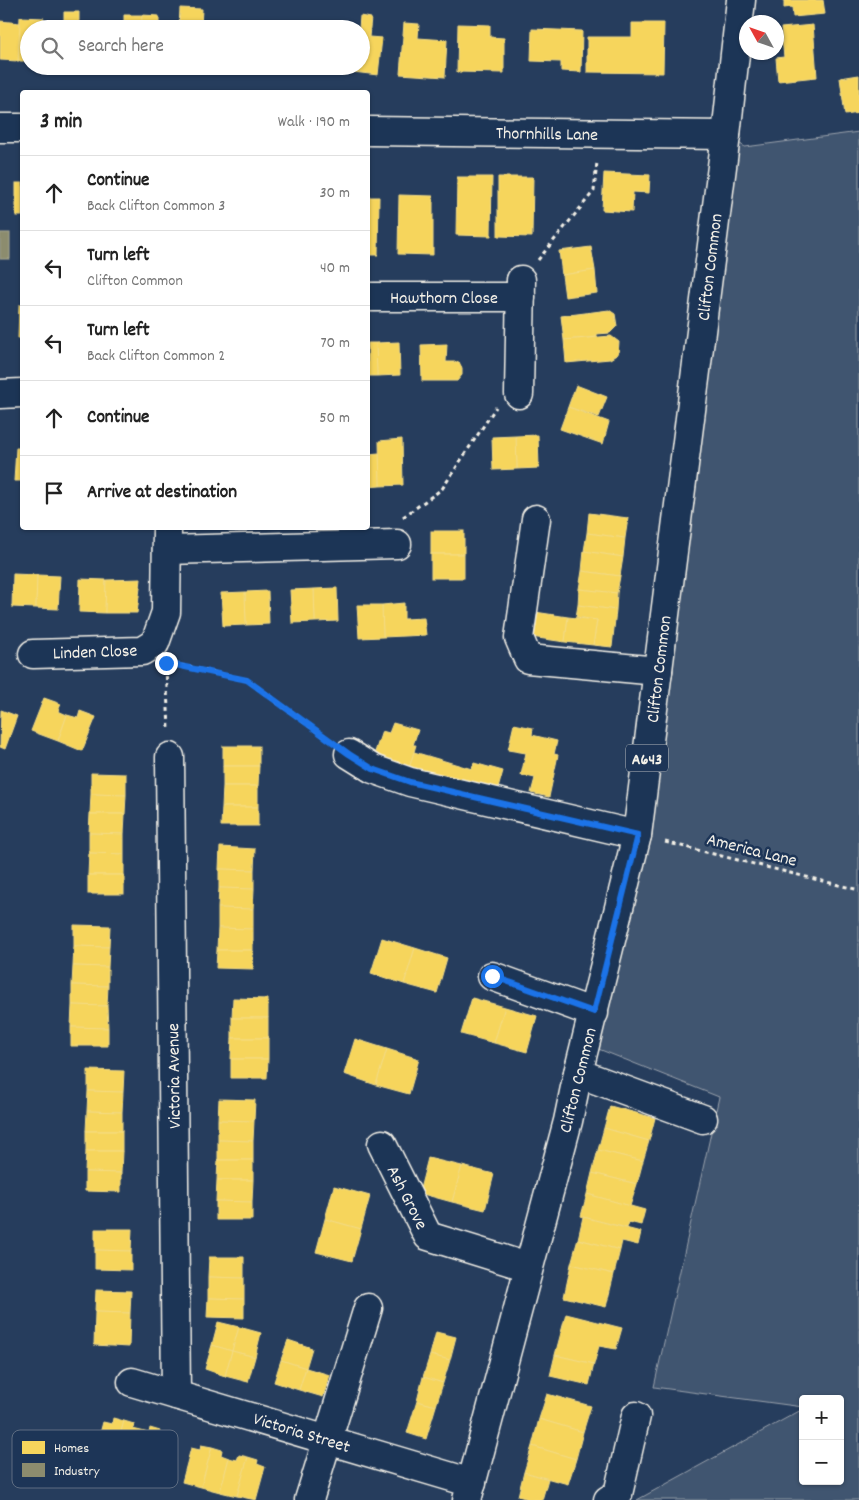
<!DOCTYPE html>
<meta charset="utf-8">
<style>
:root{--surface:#fff;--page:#f2f2f2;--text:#222;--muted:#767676;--line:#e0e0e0}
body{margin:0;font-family:Dekko,sans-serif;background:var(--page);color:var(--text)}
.controls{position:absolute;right:15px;bottom:15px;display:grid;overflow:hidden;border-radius:5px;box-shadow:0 1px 4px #0004}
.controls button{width:45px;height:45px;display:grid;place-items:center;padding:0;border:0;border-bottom:1px solid var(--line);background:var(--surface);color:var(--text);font:25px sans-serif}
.compass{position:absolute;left:739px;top:15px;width:45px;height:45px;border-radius:50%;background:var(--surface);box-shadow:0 1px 4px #0004;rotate:310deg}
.stop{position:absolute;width:15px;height:15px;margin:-11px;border:4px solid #1a73e8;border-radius:50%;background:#fff}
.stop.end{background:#1a73e8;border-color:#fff;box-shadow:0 1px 5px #0008}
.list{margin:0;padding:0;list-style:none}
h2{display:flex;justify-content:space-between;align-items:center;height:65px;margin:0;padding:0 20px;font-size:21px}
h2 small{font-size:16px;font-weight:400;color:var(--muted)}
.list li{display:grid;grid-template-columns:32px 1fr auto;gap:15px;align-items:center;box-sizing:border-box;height:75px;padding:0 20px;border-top:1px solid var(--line)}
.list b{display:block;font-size:19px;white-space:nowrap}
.list p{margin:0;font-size:16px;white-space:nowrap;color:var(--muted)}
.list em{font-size:16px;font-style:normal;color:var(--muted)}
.icon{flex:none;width:28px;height:28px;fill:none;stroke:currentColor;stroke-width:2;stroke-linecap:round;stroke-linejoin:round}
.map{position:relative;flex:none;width:859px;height:1500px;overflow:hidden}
.search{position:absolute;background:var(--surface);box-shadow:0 1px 4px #0004;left:20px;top:20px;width:350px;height:55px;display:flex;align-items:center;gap:12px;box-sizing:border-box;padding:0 18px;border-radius:28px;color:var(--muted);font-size:19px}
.panel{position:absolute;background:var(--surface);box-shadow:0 1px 4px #0004;left:20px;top:90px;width:350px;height:440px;border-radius:5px}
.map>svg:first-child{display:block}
.green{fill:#40546f;stroke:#9aa2ac}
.homes{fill:#f6d55c;stroke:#f5dd86}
.industry{fill:#8c8c6e;stroke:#abaa93}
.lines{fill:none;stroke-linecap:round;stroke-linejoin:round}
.minor-casing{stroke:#f4f1e8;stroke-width:31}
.major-casing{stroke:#f4f1e8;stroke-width:31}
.path{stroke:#f4f1e8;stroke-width:3;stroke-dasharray:4 4;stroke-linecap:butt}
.minor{stroke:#1d3557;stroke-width:28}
.major{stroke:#1d3557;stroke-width:28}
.route{stroke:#1a73e8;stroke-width:6}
.labels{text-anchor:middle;stroke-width:5;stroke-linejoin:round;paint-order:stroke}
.shield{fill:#1d3557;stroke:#b4b9bc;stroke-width:1}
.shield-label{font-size:16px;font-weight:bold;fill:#f4f1e8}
.street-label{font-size:18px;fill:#f4f1e8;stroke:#1d3557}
.key{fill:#1d3557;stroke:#5e6d82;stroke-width:1}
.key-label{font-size:14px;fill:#f4f1e8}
</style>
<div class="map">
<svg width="859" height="1500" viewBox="0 0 859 1500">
<rect width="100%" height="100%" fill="#263d5d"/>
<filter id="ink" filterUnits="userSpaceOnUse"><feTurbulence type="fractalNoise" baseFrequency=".02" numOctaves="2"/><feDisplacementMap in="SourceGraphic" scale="10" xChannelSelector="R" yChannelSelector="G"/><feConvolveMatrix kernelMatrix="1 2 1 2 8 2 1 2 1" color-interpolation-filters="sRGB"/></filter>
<g filter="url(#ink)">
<polygon class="green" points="859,132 859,1500 637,1500 803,1409 803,1481 840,1481 840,1399 803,1399 803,1407 654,1387 719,1097 586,1044 612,938 726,135 745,147"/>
<g class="homes">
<polygon points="784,0 823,0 825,14 793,17 792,7 784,8"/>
<polygon points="180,8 202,9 201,27 211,29 179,29"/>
<polygon points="64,12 79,12 79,29 53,29 53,22 64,23"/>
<polygon points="124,15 142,15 141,29 116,29 116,23 124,23"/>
<polygon points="142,15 159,16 159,25 166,26 166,29 141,29"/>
<polygon points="360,16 371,18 369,37 382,38 378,75 353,72 354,66 361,66 361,29 359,29"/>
<polygon points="20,17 44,18 44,29 29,29 29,61 18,61"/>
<polygon points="0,21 20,23 18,61 0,60"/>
<polygon points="233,23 260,25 259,29 232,29"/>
<polygon points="404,23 419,24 418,38 447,40 445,77 400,74"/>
<polygon points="632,23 664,23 663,73 587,72 587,37 632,37"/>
<polygon points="80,24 103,25 103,29 79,29"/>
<polygon points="458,24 490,25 490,37 504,38 504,73 457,72"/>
<polygon points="260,25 283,28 283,29 259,29"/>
<polygon points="813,25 817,77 778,81 776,58 784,57 781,28"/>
<polygon points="532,29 582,31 581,72 561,71 561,62 531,61"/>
<polygon points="300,66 324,66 323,73 300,71"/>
<polygon points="324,66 345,66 344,75 323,73"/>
<polygon points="859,75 859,113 845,115 840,78"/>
<polygon points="604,173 650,175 649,193 633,192 632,212 602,210"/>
<polygon points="457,177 492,177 491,236 456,235"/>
<polygon points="498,177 533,177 532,237 498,236"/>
<rect x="16" y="183" width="6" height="33"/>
<polygon points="399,195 433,196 433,255 398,254"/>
<polygon points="368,197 379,197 378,255 368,255"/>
<polygon points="591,247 595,270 562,275 559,251"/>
<polygon points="595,270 597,293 565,297 562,275"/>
<polygon points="19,305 22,305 22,338 18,338"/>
<polygon points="609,310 615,314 617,326 610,333 597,334 597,337 564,340 561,316"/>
<polygon points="611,336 619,342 618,354 610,359 566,363 564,340"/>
<polygon points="399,342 400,375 377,376 376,343"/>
<polygon points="368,343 376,343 377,376 368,376"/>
<polygon points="447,344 446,362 459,362 462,368 462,375 457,381 422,381 421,345"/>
<polygon points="576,385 607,397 599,417 568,407"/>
<polygon points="568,407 609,422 603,444 560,429"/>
<polygon points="538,435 539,468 517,469 516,436"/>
<polygon points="516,436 517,469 493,470 492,437"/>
<polygon points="402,439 403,485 380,486 379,441"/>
<polygon points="16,448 22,448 22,481 14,481"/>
<polygon points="379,453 380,486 368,487 368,454"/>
<polygon points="589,513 628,518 625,538 587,533"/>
<rect x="431" y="531" width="33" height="23"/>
<polygon points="587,533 625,538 623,557 584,551"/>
<polygon points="584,551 623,557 620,576 582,571"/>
<rect x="431" y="554" width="33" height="24"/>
<polygon points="582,571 620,576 617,593 579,589"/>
<polygon points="13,574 37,575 36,608 12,607"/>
<polygon points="37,575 60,576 58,609 36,608"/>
<polygon points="80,579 106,580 105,613 79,612"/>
<polygon points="141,579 137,613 105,613 106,580"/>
<polygon points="337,588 338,621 315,622 314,589"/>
<polygon points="314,589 315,622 292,623 290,590"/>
<polygon points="579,589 617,593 616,610 578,605"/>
<polygon points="268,591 269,624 246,625 245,592"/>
<polygon points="245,592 246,625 223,626 221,593"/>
<polygon points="404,603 404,619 424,618 426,635 383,637 382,605"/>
<polygon points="357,605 382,605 383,637 359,638"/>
<polygon points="578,605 616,610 612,647 593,645 597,620 576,617"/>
<polygon points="535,612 568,617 565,642 531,637"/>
<polygon points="568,617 597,620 593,645 565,642"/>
<polygon points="44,698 61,704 58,711 67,715 58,741 31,731"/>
<polygon points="1,710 17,716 5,749 0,747"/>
<polygon points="80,711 96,717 82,751 58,741 67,715 78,718"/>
<polygon points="393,723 418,730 413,745 416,745 408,772 372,761 382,731 389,733"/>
<polygon points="514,724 533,728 532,735 557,741 554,754 558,755 549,797 531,793 535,778 521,775 526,753 508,750"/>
<rect x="223" y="746" width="36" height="20"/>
<polygon points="414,752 472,769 474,763 503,771 495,799 408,772"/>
<polygon points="223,766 259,766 258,786 223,786"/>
<polygon points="91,773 126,774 126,795 91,794"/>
<polygon points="223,786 258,786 258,807 222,807"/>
<polygon points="91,794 126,795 125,814 90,814"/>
<polygon points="222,807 258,807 258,826 221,826"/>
<polygon points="90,814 125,814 124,834 89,833"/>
<polygon points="89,833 124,834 124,854 89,853"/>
<polygon points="220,847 255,849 254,870 219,869"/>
<polygon points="89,853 124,854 124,875 88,875"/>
<polygon points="219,869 254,870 254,889 219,888"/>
<rect x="88" y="875" width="36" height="19"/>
<polygon points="219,888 254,889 253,909 218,908"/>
<polygon points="218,908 253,909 253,929 218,928"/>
<polygon points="74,925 110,926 109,947 74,946"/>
<polygon points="218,928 253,929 253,950 217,950"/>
<polygon points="382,938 415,948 404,984 371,973"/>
<polygon points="74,946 109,947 108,967 73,966"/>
<polygon points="415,948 447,958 437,993 404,984"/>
<polygon points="217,950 253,950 253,969 216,968"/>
<polygon points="73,966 108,967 108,986 72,985"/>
<polygon points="72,985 108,986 107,1006 72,1005"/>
<polygon points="233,998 268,999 268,1018 232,1018"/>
<polygon points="472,998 505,1007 494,1043 461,1034"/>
<polygon points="72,1005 107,1006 108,1028 71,1027"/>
<polygon points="505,1007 537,1016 527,1052 494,1043"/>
<rect x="232" y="1018" width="36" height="20"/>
<polygon points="71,1027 108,1028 108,1046 71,1046"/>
<polygon points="232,1038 268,1038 268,1059 231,1059"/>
<polygon points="355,1039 387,1049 376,1085 344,1074"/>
<polygon points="387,1049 419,1059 409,1094 376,1085"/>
<polygon points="231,1059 268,1059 267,1078 231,1078"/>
<polygon points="88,1070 124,1071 123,1092 88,1091"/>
<polygon points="88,1091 123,1092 122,1112 87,1111"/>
<polygon points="219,1099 255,1100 254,1121 218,1120"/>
<polygon points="610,1106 655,1118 649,1141 604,1128"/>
<polygon points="87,1111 122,1112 122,1131 86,1131"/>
<polygon points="218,1120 254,1121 253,1141 218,1140"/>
<polygon points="604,1128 649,1141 643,1161 598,1150"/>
<rect x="86" y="1131" width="36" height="20"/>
<polygon points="218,1140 253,1141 253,1160 218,1160"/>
<polygon points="598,1150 643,1161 637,1184 592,1173"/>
<polygon points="86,1151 122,1151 121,1173 85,1172"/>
<polygon points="428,1158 462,1166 452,1202 419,1193"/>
<polygon points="218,1160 253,1160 253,1180 217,1180"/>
<polygon points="462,1166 494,1174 485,1210 452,1202"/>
<polygon points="85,1172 121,1173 121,1192 85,1191"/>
<polygon points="592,1173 637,1184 630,1206 587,1194"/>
<polygon points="217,1180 253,1180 252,1202 216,1201"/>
<polygon points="334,1186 370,1196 361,1229 325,1219"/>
<polygon points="587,1194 645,1210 641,1225 629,1222 627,1228 583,1217 581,1216"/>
<polygon points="216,1201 252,1202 252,1220 216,1220"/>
<polygon points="583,1217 641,1232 638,1245 622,1241 620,1250 578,1239"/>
<polygon points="325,1219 361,1229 352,1261 316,1252"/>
<polygon points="95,1229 132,1229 131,1251 95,1250"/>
<polygon points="578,1239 620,1250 614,1274 571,1264"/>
<polygon points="95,1250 131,1251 131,1270 95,1269"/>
<polygon points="209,1257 244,1257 244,1278 208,1277"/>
<polygon points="571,1264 614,1274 606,1307 564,1297"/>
<polygon points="208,1277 244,1278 244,1299 208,1298"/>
<polygon points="96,1290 131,1291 130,1313 95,1312"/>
<polygon points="208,1298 244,1299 244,1318 207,1317"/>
<polygon points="95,1312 130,1313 129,1347 94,1345"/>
<polygon points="566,1314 622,1328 616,1349 599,1346 594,1364 555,1355"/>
<polygon points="218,1322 239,1327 232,1351 212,1345"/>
<polygon points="239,1327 261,1333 255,1357 232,1351"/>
<polygon points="436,1332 456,1337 450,1360 430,1355"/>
<polygon points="288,1340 312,1348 306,1368 281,1360"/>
<polygon points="212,1345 232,1351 225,1376 205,1369"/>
<polygon points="232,1351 255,1357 248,1382 225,1376"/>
<polygon points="430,1355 450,1360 443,1383 423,1377"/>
<polygon points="555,1355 594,1364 589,1385 550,1376"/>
<polygon points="281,1360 306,1368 299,1390 274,1382"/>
<polygon points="306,1368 330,1375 323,1397 299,1390"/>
<polygon points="423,1377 443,1383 436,1406 417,1401"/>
<polygon points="547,1394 591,1406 583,1432 539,1419"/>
<polygon points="417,1401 436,1406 426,1439 407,1433"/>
<polygon points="113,1418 124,1421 113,1461 94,1456 103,1422 112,1424"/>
<polygon points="539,1419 583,1432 576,1459 532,1446"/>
<polygon points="124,1421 134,1424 133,1429 141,1431 132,1466 113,1461"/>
<polygon points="150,1428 160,1431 149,1470 132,1466 141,1431 149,1433"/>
<polygon points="201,1445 212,1447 201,1487 182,1482 191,1448 200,1450"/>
<polygon points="532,1446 576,1459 568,1484 524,1472"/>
<polygon points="212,1447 222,1450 221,1455 229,1458 220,1492 201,1487"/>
<polygon points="239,1455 248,1457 237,1496 220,1492 229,1458 237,1460"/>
<polygon points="248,1457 258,1460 257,1464 265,1467 256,1500 237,1496"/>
<polygon points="524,1472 548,1479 542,1500 532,1500 518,1496"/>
</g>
<rect class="industry" x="0" y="233" width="10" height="26"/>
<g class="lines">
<g class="minor-casing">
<g id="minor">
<polyline points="0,128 22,128"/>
<polyline points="368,131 726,135"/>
<polyline points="368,297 521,297"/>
<polyline points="0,394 22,393"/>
<polyline points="519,394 521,280"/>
<polyline points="536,519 519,638 528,659 658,671"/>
<polyline points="167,550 397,544"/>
<polyline points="33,654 142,651 155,643 166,612 167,528"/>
<polyline points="349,754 373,769 410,782 637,835"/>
<polyline points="170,757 176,1395"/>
<polyline points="492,976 594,1013"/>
<polyline points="578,1073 703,1119"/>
<polyline points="382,1144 428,1236 528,1267"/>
<polyline points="132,1382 472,1483"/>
<polyline points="309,1500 368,1308"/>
<polyline points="608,1500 618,1494 636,1416"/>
</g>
</g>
<g class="major-casing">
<polyline id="major" points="467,1500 568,1121 578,1073 637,835 726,135 741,0"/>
</g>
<g class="path">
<polyline points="538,260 594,191 597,162"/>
<polyline points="403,517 442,489 496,407"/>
<polyline points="173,664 247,680 328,739"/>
<polyline points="166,668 169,729"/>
<polyline points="665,842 859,890"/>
</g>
<use href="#minor" class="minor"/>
<use href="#major" class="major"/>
</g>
</g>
<g class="lines" filter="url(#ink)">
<polyline class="route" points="166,663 247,680 349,754 373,769 410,782 638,835 594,1012 492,976"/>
</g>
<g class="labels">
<rect class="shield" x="626" y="744.5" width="42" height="27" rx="4"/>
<g class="shield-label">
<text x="647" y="764">A643</text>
</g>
<g class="street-label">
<text transform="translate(547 133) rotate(1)" y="6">Thornhills Lane</text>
<text transform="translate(709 267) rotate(-83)" y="6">Clifton Common</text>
<text x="444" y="303">Hawthorn Close</text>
<text transform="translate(95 651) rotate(-2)" y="6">Linden Close</text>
<text transform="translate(658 669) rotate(-83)" y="6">Clifton Common</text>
<text transform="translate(752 849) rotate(14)" y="6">America Lane</text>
<text transform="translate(173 1076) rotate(-91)" y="6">Victoria Avenue</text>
<text transform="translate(577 1080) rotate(-76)" y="6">Clifton Common</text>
<text transform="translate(408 1197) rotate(63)" y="6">Ash Grove</text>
<text transform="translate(302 1432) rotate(17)" y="6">Victoria Street</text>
</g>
</g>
<rect x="12" y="1430" width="166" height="58" rx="8" class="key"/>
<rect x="22" y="1441" width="23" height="13" fill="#f6d55c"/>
<rect x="22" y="1463" width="23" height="14" fill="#8c8c6e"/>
<g class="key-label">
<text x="54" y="1452">Homes</text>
<text x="54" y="1475">Industry</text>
</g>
</svg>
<div class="controls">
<button>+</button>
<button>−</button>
</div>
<svg class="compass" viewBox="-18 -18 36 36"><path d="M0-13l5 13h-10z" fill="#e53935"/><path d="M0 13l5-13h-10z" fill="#767676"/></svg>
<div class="stop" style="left:492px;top:976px"></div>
<div class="stop end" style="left:166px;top:663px"></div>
<div class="search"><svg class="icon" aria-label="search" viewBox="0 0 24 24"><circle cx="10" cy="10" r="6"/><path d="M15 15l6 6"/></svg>Search here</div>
<section class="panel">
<h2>3 min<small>Walk · 190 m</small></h2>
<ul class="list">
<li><svg class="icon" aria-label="ahead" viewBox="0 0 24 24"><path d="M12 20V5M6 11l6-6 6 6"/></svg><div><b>Continue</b><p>Back Clifton Common 3</p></div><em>30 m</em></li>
<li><svg class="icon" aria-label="left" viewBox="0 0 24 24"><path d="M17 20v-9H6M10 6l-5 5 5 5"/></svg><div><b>Turn left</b><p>Clifton Common</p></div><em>40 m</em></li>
<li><svg class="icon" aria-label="left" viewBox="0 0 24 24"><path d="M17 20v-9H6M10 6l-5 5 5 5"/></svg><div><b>Turn left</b><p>Back Clifton Common 2</p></div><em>70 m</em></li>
<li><svg class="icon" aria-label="ahead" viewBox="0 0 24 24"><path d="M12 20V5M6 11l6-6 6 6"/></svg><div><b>Continue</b></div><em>50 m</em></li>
<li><svg class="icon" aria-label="arrive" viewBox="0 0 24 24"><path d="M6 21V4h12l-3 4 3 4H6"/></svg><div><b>Arrive at destination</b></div></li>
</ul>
</section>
</div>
